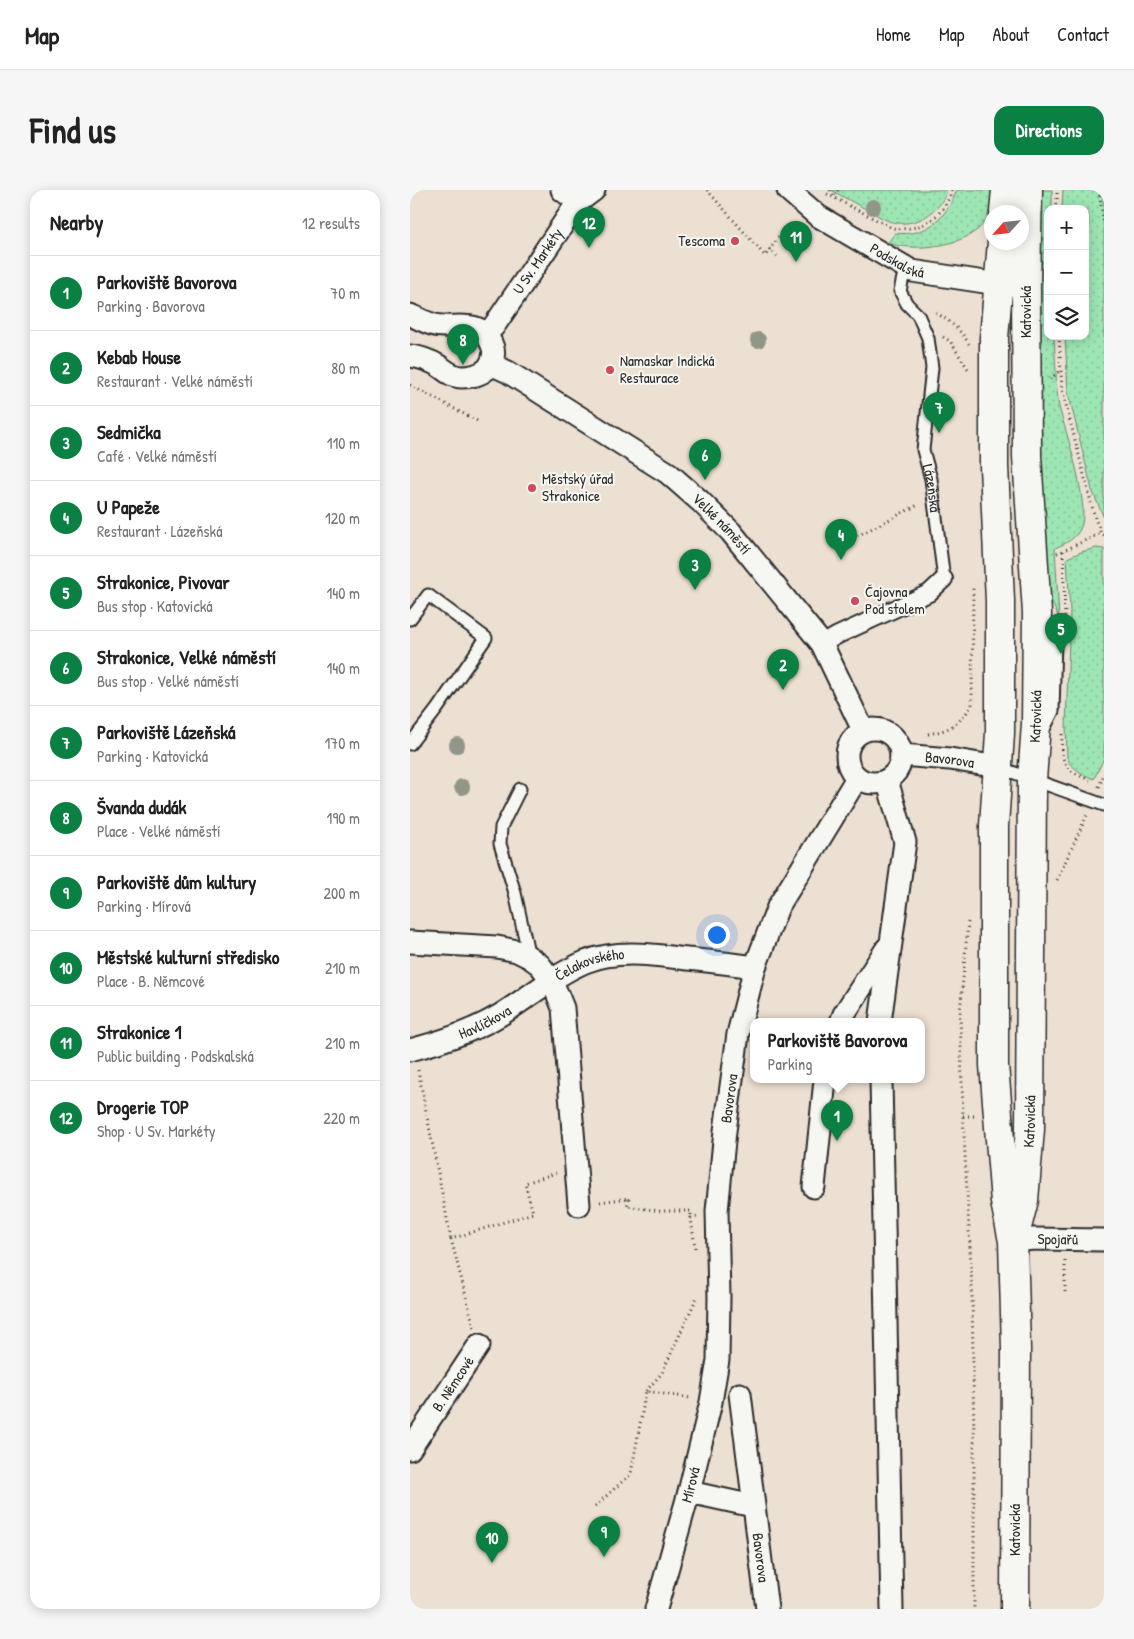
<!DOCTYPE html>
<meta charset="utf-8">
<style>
:root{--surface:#fff;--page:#f6f6f6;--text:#222;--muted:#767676;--line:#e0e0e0;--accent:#0b8043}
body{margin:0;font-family:"Patrick Hand",sans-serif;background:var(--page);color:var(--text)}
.controls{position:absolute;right:15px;top:15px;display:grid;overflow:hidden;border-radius:10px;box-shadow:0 2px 12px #0003}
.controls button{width:45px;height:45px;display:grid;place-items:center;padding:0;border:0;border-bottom:1px solid var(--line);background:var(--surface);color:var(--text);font:25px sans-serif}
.compass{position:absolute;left:574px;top:15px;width:45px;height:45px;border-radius:50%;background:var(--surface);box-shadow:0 2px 12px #0003;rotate:243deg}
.you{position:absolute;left:306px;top:744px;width:18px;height:18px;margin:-12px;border:4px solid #fff;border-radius:50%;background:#1a73e8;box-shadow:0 0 0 8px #1a73e833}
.badge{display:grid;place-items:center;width:32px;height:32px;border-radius:50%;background:var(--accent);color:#fff;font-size:16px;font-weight:700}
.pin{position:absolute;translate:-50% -41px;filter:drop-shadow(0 1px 2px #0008)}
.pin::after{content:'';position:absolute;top:26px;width:18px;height:15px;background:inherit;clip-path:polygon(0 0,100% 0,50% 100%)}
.popup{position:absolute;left:340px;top:828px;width:175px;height:65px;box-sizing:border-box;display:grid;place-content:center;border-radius:10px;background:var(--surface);filter:drop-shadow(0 1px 4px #0005);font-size:16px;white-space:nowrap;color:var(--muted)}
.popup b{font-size:19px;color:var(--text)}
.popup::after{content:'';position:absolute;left:50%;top:100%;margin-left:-10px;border:10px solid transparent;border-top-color:var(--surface)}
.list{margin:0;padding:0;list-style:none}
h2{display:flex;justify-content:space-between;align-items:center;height:65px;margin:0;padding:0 20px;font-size:21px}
h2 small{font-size:16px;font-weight:400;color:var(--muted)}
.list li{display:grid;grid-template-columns:32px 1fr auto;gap:15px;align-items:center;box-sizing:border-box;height:75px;padding:0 20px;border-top:1px solid var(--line)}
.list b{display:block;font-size:19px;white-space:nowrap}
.list p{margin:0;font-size:16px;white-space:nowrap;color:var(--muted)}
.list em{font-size:16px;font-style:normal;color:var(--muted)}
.icon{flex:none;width:28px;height:28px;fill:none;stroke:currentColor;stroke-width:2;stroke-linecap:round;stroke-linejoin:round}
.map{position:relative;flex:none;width:694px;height:1419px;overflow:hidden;border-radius:15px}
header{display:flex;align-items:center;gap:30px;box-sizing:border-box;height:70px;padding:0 25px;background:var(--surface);border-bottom:1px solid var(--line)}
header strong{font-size:24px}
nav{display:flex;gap:28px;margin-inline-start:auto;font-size:18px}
.intro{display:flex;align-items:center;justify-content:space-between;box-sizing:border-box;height:120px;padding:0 30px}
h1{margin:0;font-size:35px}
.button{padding:12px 22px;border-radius:15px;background:var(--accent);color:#fff;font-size:18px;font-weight:700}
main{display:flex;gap:30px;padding:0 30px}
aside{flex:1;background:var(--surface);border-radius:15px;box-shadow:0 2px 12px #0003}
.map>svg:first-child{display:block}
.grass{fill:url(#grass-dots);stroke:#64886f}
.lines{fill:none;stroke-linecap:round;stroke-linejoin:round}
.service-casing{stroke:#2b2b2b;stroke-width:15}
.pedestrian-casing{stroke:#2b2b2b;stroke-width:20}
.minor-casing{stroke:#2b2b2b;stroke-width:25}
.secondary-casing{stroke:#2b2b2b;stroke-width:31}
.path{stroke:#2b2b2b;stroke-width:3;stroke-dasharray:1 4;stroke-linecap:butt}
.service{stroke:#f6f6f2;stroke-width:11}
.pedestrian{stroke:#f6f6f2;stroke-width:16}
.minor{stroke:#f6f6f2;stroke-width:21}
.secondary{stroke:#f6f6f2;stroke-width:28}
.tree{fill:#929689}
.poi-dot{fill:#d1495b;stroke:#f6f6f2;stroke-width:2}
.labels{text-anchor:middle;stroke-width:4;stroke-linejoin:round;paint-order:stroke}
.poi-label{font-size:15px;fill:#2b2b2b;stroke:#f6f6f2;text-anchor:start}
.street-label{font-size:15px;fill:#2b2b2b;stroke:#f6f6f2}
</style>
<header>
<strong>Map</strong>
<nav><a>Home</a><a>Map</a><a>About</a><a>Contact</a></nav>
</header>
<div class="intro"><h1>Find us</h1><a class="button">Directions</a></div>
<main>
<aside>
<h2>Nearby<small>12 results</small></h2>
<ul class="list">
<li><span class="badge">1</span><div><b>Parkoviště Bavorova</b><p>Parking · Bavorova</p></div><em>70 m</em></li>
<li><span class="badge">2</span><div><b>Kebab House</b><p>Restaurant · Velké náměstí</p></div><em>80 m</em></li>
<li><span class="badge">3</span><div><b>Sedmička</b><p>Café · Velké náměstí</p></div><em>110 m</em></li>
<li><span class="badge">4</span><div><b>U Papeže</b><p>Restaurant · Lázeňská</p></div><em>120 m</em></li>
<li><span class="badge">5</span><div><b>Strakonice, Pivovar</b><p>Bus stop · Katovická</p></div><em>140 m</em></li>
<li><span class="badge">6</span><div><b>Strakonice, Velké náměstí</b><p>Bus stop · Velké náměstí</p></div><em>140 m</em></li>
<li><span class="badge">7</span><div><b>Parkoviště Lázeňská</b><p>Parking · Katovická</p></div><em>170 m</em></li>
<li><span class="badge">8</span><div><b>Švanda dudák</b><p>Place · Velké náměstí</p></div><em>190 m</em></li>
<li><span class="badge">9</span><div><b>Parkoviště dům kultury</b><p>Parking · Mírová</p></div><em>200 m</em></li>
<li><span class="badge">10</span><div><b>Městské kulturní středisko</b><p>Place · B. Němcové</p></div><em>210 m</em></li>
<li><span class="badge">11</span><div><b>Strakonice 1</b><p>Public building · Podskalská</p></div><em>210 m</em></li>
<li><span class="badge">12</span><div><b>Drogerie TOP</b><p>Shop · U Sv. Markéty</p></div><em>220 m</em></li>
</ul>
</aside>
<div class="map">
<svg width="694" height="1419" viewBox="0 0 694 1419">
<defs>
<pattern id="grass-dots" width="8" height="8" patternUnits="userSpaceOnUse" patternTransform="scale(1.25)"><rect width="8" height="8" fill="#9de5b3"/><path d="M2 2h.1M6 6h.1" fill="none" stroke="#87c59a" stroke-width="1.8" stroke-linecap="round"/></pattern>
</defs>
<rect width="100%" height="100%" fill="#ece0d2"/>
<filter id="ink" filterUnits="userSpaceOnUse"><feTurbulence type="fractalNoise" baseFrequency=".02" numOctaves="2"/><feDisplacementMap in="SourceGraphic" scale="10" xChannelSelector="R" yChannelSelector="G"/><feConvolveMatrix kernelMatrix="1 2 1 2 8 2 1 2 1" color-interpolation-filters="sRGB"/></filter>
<g filter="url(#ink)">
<g class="grass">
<path d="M421,0H537C531,22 505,38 482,32C477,31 470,27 465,24C450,16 435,8 421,0Z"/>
<path d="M547,0H582C581,11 581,24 573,34C555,57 503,62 478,53L485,43C517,47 536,28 547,0Z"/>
<path d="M630,0H642V19H638V146H644L647,202L649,217C656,242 680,315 671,337C667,348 655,354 645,358L649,428L639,406L631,318L629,179Z"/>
<polygon points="653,0 692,0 694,16 694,328 682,300 658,202 655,146 675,146 675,40 679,39 678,20 652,19"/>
<polygon points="686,358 694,359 694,568 684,589 672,584 660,574 657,567 656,536 660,421 657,368 671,362"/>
</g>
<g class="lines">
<g class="service-casing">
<g id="service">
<path id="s1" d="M495,78L490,101L497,114L508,125L518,148L522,178L513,260L521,289L534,389"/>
<polyline points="0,429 18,405 76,448 27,519 0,554"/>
<polyline points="633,541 643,521 645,450 634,427"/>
<polyline points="588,577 694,615"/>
<polyline points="110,599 91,637 90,654 105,703 119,767"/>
</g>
</g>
<g class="pedestrian-casing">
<polyline id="pedestrian" points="412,454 428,445 519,403 534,389"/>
</g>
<g class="minor-casing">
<g id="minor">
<polyline points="152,0 168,12"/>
<path id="s2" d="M378,0L408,26L502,81L588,94L616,96"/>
<path d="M0,125C8,128 16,133 25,135C47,140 73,126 83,158C85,166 82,173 77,179C70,185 61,187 52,187C42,187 36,181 29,176C19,170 10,167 0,166"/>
<path id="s3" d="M75,145L84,136L168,12L184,0"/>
<path id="s4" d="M81,174L98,182L258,283L290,311L321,342L412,454L453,540"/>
<circle cx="464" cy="566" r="27"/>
<path id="s5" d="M491,565L540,569L588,577"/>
<polyline points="0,752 87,757 107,761 119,767 130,775 142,791 153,818 169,1015"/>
<polyline points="431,832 434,824 477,758"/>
<polyline points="470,832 495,652 477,590"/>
<path id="s6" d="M0,860C35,851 71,839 101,818C125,802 149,783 175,772C207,759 244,765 277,769C299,771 322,774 345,777"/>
<polyline points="471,890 482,1419"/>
<polyline points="404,997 415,890"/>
<path id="s7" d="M603,1051L624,1049L694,1050"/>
<path id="s8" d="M330,1204L357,1419"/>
<path id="s9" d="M0,1259L69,1155"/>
<polyline points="279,1302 343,1316"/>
<path id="s10" d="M246,1419L279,1302L301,1212L308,1170L309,1107L307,1021L315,941L328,844L345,777L368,717L447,588"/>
</g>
</g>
<g class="secondary-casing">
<g id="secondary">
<polyline points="594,22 596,0"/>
<polyline points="592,52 584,148 584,276 590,411 590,543 584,636 584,875 595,1012 603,1051 606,1159 605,1419"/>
<path id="s11" d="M605,1045L614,1010L620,939L622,590L626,534L627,423L617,266L616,96L618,0"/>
</g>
</g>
<g class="path">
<polyline points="297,0 355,66 376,37 385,35"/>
<polyline points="420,0 423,7 428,0"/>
<polyline points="689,0 694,35"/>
<path d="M417,4L482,38C511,42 533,28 542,0"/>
<polyline points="647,19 647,0"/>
<polyline points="359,59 367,66"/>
<path d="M526,123C540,131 551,140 559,154"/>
<polyline points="649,146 652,199 685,328 691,343 694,345"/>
<polyline points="533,147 540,151 558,179"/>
<polyline points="640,189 651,180"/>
<polyline points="0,195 69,232"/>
<polyline points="443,348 508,315"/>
<polyline points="653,361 655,430"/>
<polyline points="647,363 653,361 691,343"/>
<polyline points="471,528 492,543"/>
<path d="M518,544C541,540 549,534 562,515L563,397"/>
<path d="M652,544C651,571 652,580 680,590"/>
<polyline points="689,597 694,583"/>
<polyline points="647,690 677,625"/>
<polyline points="558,732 550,823 553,926 562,1097 564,1254 564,1419"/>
<polyline points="8,880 41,1049"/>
<polyline points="553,926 565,926"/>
<polyline points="190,1012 219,1008 217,1016 250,1021 281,1021 281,1028"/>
<polyline points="285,1058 281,1028 287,1027"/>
<polyline points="655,1102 655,1069"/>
<polyline points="64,1137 41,1049 123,1023 115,993 146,983"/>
<polyline points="236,1201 252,1183 287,1107"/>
<polyline points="185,1316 221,1284 236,1201 280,1208"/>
</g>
<use href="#service" class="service"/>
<use href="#pedestrian" class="pedestrian"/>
<use href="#minor" class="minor"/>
<use href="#secondary" class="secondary"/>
</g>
<g class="tree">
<circle cx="463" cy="17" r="8"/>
<circle cx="348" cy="150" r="8"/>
<circle cx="47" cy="555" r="8"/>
<circle cx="52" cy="597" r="8"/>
</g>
</g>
<g class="poi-dot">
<circle cx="325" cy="51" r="5"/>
<circle cx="200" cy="180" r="5"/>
<circle cx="122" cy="298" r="5"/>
<circle cx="445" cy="411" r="5"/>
</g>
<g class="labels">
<g class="poi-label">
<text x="315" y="56" text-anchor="end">Tescoma</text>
<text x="210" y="176">Namaskar Indická<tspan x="210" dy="17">Restaurace</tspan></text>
<text x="132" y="294">Městský úřad<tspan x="132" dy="17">Strakonice</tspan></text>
<text x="455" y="407">Čajovna<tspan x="455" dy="17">Pod stolem</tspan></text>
</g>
<g class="street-label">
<text dy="5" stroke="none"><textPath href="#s2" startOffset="131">Podskalská</textPath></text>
<text dy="5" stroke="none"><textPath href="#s3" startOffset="91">U Sv. Markéty</textPath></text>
<text transform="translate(616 122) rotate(-90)" y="5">Katovická</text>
<text dy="5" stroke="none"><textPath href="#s1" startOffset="231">Lázeňská</textPath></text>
<text dy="5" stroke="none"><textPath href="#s4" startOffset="282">Velké náměstí</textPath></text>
<text dy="5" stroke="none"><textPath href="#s11" startOffset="520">Katovická</textPath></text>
<text dy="5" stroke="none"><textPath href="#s5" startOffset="49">Bavorova</textPath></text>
<text dy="5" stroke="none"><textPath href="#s6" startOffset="201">Čelakovského</textPath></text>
<text dy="5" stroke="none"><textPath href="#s6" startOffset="80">Havlíčkova</textPath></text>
<text dy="5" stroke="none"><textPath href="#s10" startOffset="519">Bavorova</textPath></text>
<text dy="5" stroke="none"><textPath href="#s11" startOffset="115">Katovická</textPath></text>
<text dy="5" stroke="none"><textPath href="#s7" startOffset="45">Spojařů</textPath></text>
<text dy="5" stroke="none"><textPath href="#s9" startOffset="78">B. Němcové</textPath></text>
<text dy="5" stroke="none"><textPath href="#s10" startOffset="129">Mírová</textPath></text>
<text transform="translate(605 1340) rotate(-90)" y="5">Katovická</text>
<text dy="5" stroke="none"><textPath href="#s8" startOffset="165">Bavorova</textPath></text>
</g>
</g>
</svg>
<div class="controls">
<button>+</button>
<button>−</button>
<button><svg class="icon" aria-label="layers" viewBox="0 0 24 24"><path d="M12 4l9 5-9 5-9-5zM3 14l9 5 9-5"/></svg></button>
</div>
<svg class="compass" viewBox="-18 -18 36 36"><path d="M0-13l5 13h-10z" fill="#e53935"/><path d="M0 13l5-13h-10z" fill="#767676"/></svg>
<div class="you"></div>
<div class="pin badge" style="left:427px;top:951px">1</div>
<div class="popup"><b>Parkoviště Bavorova</b>Parking</div>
<div class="pin badge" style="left:373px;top:500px">2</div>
<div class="pin badge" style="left:285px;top:400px">3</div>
<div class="pin badge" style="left:431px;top:370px">4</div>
<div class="pin badge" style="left:651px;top:464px">5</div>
<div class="pin badge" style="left:295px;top:290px">6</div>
<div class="pin badge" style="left:529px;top:243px">7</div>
<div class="pin badge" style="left:53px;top:175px">8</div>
<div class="pin badge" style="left:194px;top:1367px">9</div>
<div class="pin badge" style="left:82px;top:1373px">10</div>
<div class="pin badge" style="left:386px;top:72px">11</div>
<div class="pin badge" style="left:179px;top:58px">12</div>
</div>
</main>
